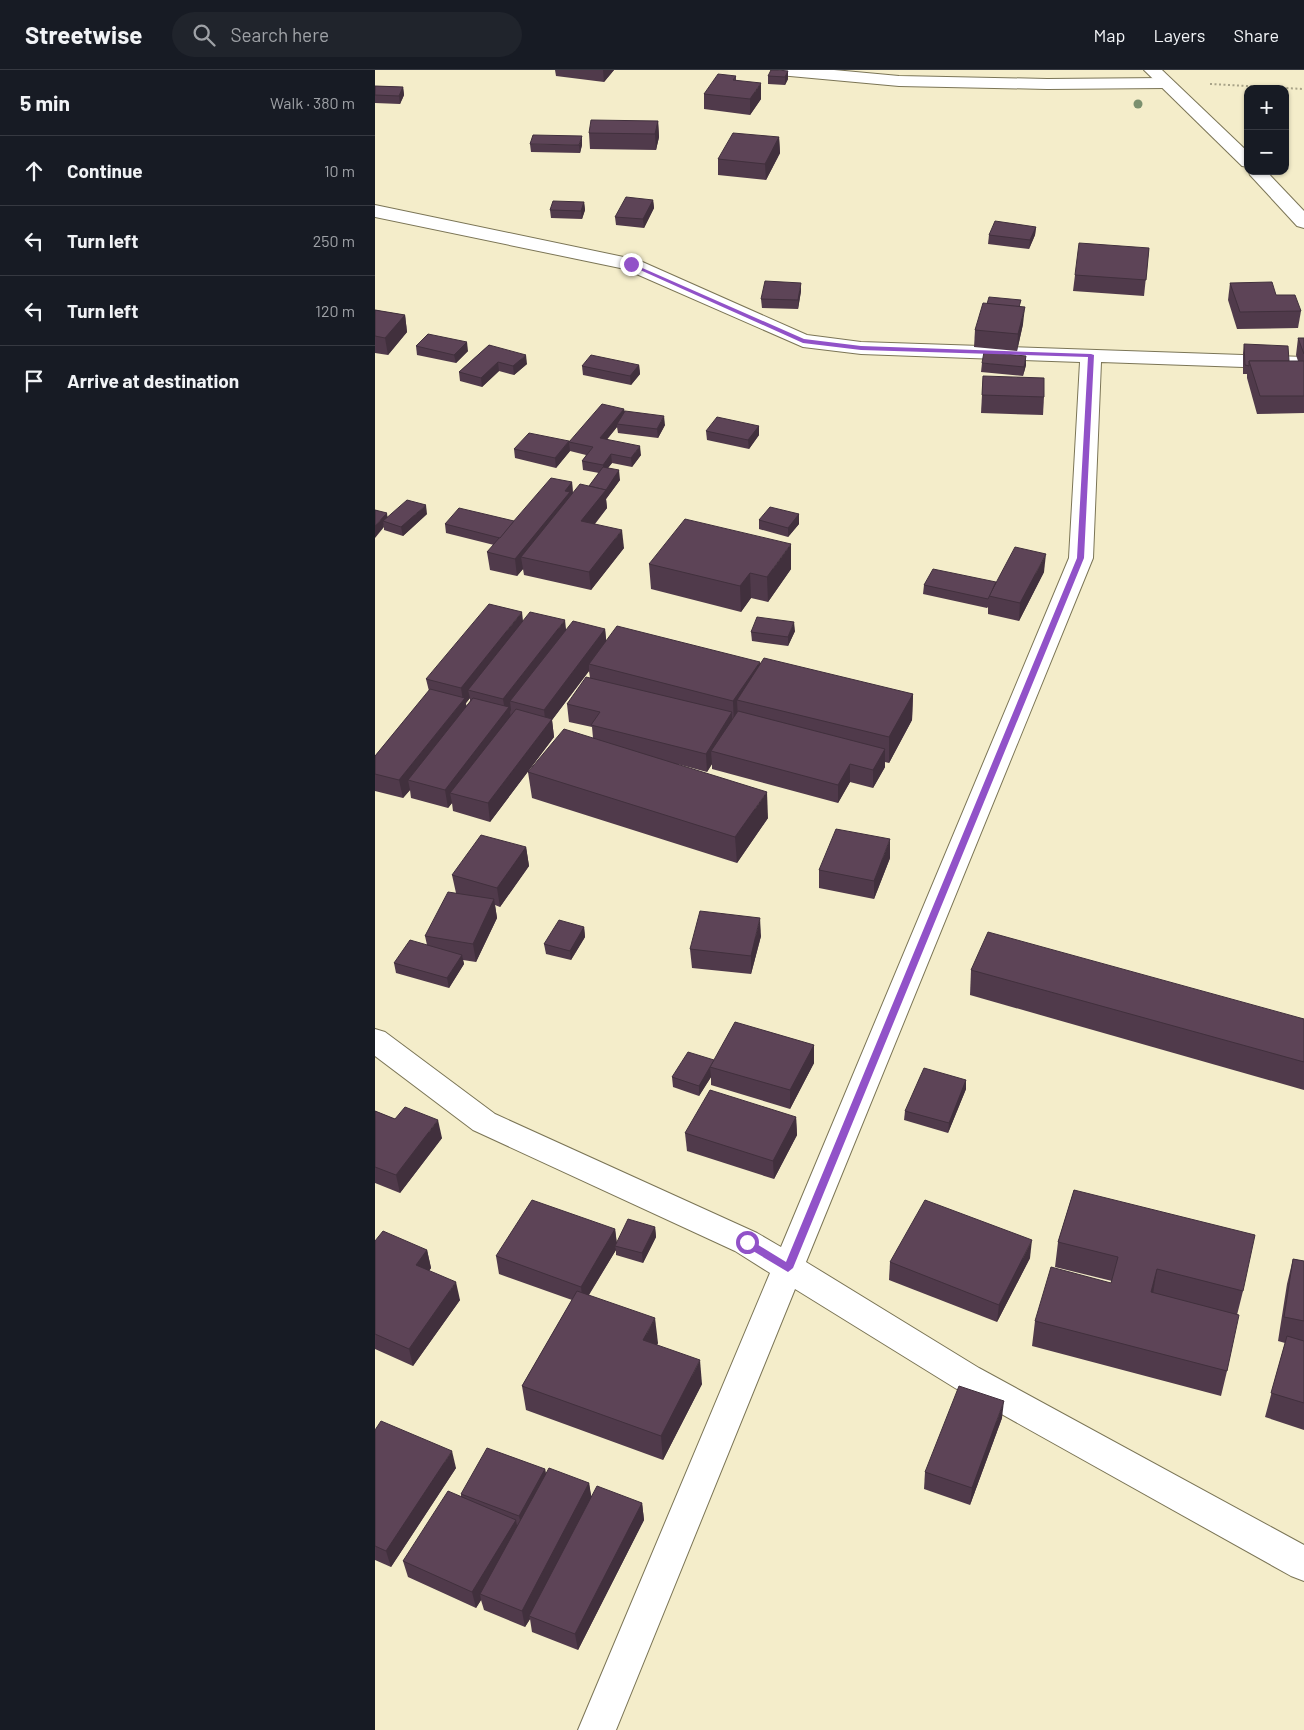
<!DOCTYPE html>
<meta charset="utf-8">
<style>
:root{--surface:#171b24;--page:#20242c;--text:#f1f3f6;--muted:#9ea1a6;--line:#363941}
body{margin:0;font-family:Barlow,sans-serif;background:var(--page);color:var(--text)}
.controls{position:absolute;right:15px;top:15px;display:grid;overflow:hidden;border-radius:10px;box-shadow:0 1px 4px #0004}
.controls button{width:45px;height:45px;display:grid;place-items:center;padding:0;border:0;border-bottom:1px solid var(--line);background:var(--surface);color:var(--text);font:25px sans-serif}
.stop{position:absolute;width:15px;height:15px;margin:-11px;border:4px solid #9152c8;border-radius:50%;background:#fff}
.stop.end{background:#9152c8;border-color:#fff;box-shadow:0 1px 5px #0008}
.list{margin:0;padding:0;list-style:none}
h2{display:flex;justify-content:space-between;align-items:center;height:65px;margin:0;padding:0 20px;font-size:21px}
h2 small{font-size:16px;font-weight:400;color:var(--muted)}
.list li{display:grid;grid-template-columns:32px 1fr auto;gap:15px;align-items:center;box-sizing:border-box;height:70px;padding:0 20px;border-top:1px solid var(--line)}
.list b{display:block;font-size:19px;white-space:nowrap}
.list em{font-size:16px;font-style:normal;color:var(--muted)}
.icon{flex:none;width:28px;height:28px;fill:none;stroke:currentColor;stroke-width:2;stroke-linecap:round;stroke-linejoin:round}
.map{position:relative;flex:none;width:929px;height:1660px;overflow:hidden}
header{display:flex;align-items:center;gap:30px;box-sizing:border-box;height:70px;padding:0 25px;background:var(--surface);border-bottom:1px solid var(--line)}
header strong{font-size:24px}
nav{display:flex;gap:28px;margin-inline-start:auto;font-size:18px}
.search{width:350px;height:45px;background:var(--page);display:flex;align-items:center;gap:12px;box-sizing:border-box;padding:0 18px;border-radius:28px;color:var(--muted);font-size:19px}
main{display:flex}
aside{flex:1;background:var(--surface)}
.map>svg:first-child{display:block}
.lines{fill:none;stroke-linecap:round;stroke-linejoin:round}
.street-casing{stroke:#7b7556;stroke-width:2}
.secondary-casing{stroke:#7b7556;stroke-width:2}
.path{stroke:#a8a388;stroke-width:2;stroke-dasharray:2 2.5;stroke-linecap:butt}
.street{fill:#fff;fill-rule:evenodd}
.secondary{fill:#fff;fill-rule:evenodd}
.tree{fill:#7b906f}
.wall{fill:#503a4b;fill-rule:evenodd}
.shaded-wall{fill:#41303d}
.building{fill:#5d4457;stroke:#41303d}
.route{fill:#9152c8}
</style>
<header>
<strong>Streetwise</strong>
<div class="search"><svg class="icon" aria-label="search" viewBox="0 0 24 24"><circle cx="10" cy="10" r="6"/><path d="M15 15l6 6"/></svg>Search here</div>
<nav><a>Map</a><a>Layers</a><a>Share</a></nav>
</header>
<main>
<aside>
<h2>5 min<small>Walk · 380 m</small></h2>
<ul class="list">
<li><svg class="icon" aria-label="ahead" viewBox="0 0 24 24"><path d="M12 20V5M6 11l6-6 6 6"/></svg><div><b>Continue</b></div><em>10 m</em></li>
<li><svg class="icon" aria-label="left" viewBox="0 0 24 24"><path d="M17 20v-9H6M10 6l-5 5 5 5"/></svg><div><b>Turn left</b></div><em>250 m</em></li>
<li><svg class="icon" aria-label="left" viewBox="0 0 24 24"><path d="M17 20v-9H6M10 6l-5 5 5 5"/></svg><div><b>Turn left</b></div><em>120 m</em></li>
<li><svg class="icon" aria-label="arrive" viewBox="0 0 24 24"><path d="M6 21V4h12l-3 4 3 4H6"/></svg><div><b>Arrive at destination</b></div></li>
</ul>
</aside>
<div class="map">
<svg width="929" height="1660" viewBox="0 0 929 1660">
<rect width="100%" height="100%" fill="#f4edca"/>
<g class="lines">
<g class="street-casing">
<g id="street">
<polygon points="396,0 459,0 524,6 672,9 790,8 796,9 798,13 796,17 790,18 672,19 524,16 404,5 398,4"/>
<polygon points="0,135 263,190 432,265 486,272 929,287 929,299 726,292 718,488 431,1192 604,1298 929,1475 929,1511 916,1506 580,1318 420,1219 241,1660 203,1660 395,1203 360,1181 98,1060 0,986 0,959 10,962 120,1044 382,1163 406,1177 694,488 705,292 486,284 428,277 250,199 0,147"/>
</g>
</g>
<g class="secondary-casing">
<g id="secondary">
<polygon points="769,0 787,0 873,82 873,97 867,96"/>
<polygon points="873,100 891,101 929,141 929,158 922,156 875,105"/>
</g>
</g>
<polyline class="path" points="835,14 929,19"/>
<use href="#street" class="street"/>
<use href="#secondary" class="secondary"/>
</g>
<circle class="tree" cx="763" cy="34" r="4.5"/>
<g class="wall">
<polygon points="180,0 239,0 229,12 181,6"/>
<polygon points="413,1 413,9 410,15 393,14 393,6"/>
<polygon points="361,6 361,10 386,29 375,45 329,39 329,24"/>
<polygon points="0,16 28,17 29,25 25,34 0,33"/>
<polygon points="283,51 284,67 281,80 215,79 214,63"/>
<polygon points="404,67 405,83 391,110 343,105 343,89"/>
<polygon points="155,74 207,75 205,83 156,82"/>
<polygon points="278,130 279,138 269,158 241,155 240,147"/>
<polygon points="209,132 210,140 207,149 176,148 175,140"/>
<polygon points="661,157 660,165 654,179 613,174 614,165"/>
<polygon points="774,178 769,226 698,221 700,205"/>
<polygon points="855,213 901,225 926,241 923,258 862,259 853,230"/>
<polygon points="426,221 423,239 387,238 386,229"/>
<polygon points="612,234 645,237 648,254 642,281 599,277 600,260"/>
<polygon points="0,240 30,245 32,262 13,285 0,283"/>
<polygon points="923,268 929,268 929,343 882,344 872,308 872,304 868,304 868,283 869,274 914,291 923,291 921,285"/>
<polygon points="114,275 152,294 139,305 124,301 107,317 85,311 84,302"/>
<polygon points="41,276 93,281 81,293 42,285"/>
<polygon points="607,293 651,295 648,306 606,302"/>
<polygon points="264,295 265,304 256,315 208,305 207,296"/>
<polygon points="608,306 669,327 668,345 606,343"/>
<polygon points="249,339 250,342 290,355 283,368 243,363 242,357 232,369 266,385 257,397 237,393 233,398 245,410 231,429 232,438 220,454 249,478 216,520 149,505 148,499 142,506 115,500 112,482 119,475 71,463 70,454 139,451 197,412 198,423 214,416 224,403 208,400 207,391 211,385 195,381 181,398 140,388 139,379 194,371"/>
<polygon points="384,356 384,365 374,379 332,370 331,361"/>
<polygon points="0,440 13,447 52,444 28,466 9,460 9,457"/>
<polygon points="424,444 424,454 413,467 384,459 384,450"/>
<polygon points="274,494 416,499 393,532 376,528 366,542 276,519"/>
<polygon points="669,502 644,551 613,544 613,537 612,538 548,524 549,515 621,512"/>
<path d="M148,551L191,560L230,559L231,571L385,595L538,624L537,650L514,693L510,692V697L498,718L475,712L463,733L337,699V694L332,702L302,694L393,748L362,793L157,728L153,702L218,668L217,657L194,652L192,634L215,608L214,601L177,650L179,667L115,752L78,741L77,733L73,738L36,728L35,720L28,728L0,721V686L54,621L51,609ZM95,628V631L91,636V633Z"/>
<polygon points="420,561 413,576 377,571 376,562"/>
<polygon points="151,777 154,796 125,837 120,835 122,848 101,892 88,890 89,894 74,918 21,903 19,893 52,875 50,866 81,823 77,805"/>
<polygon points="515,788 499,829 444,818 444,800"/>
<polygon points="209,857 210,867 196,890 171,884 169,874"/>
<polygon points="386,866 376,904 317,898 315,879"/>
<polygon points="596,900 929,949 929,1020 595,925"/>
<polygon points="439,975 439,993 415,1039 336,1015 336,1007 324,1026 298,1017 297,1007 339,990"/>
<polygon points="591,1010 591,1019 573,1063 529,1050 530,1041"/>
<polygon points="0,1041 67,1068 25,1123 0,1113"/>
<polygon points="421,1047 422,1065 399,1109 312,1081 310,1063"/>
<polygon points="699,1120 868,1221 862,1245 852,1301 846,1326 657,1276 660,1251 736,1213 737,1211 680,1197 683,1172"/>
<polygon points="280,1157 281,1167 268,1193 241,1185 241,1180 214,1225 283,1273 282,1275 327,1314 288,1390 151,1340 147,1316 197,1230 124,1204 121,1186 240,1159 242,1173"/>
<polygon points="0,1171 52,1180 56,1198 54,1201 85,1230 38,1296 0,1279"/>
<polygon points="655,1188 622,1252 514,1210 515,1192"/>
<polygon points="918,1189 929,1191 929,1360 890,1347 910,1273 903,1271 912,1214"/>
<polygon points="627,1348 595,1435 549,1419 550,1402"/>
<polygon points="0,1360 81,1398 16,1497 0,1490"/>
<polygon points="170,1399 171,1404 214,1413 216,1428 267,1433 269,1450 203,1580 157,1562 155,1549 150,1557 109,1540 106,1530 101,1538 33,1507 28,1491 86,1427 86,1424"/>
</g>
<g class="shaded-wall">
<polygon points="228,0 239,0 229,12"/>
<polygon points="413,1 413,9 410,15 410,7"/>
<polygon points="386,13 386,29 375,45 375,29"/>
<polygon points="28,17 29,25 25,34 24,26"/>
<polygon points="283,51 284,67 281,80 280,64"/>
<polygon points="207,66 207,75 205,83 204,75"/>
<polygon points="404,67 405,83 391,110 390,94"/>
<polygon points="278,130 279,138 269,158 268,149"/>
<polygon points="209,132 210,140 207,149 206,141"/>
<polygon points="661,157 660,165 654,179 655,170"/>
<polygon points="426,213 426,221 423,239 423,230"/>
<polygon points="650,237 648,254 642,281 643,264"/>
<polygon points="30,245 32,262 13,285 10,268"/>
<polygon points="92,272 93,281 81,293 79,285"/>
<polygon points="151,285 152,294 139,305 138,296"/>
<polygon points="651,286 651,295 648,306 649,297"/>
<polygon points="123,292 124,301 107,317 106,308"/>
<polygon points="264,295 265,304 256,315 255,306"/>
<polygon points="249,339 250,348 242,354 242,357 226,377 225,368"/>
<polygon points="289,346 290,355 283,368 282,359"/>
<polygon points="384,356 384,365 374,379 373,370"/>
<polygon points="194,372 195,381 181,398 180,388"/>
<polygon points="265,376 266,385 257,397 256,388"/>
<polygon points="236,384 237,393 228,404 228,395"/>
<polygon points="244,400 245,410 231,429 232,438 208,468 206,451"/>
<polygon points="197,412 198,430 146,487 148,499 142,506 140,489"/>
<polygon points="51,435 52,444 28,466 26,457"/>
<polygon points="12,443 13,452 8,451 9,457 0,468 0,456"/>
<polygon points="424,444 424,454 413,467 413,458"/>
<polygon points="247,460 249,478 216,520 214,502"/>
<polygon points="416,474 416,499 393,532 392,507"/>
<polygon points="671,484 669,502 644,551 645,533"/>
<polygon points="375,503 376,528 366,542 365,516"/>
<polygon points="147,542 149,560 93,620 95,628 91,633 93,646 33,710 35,720 28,728 24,710 88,631 86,618"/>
<polygon points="190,550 192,568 135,631 136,640 135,642 137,655 75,723 77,733 73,738 70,720 130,642 128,629"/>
<polygon points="419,552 420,561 413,576 413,567"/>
<polygon points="230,559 232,577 214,594 214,601 177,650 179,667 115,752 113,733 171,657 169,640"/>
<polygon points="385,592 386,617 362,630 363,650 359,657 358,631"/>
<polygon points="538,624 537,650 514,693 514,667"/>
<polygon points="357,642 358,661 336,681 337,694 332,702 331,684"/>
<polygon points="510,679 510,697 498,718 498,700"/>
<polygon points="475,694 475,712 463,733 463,715"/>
<polygon points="392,722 393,748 362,793 360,767"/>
<polygon points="515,769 515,788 499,829 499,811"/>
<polygon points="151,777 154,796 125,837 122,818"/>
<polygon points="119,829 122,848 101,892 98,874"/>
<polygon points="385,848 386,866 376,904 376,886"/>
<polygon points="209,857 210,867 196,890 195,881"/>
<polygon points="87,885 89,894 74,918 72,908"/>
<polygon points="439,975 439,993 415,1039 415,1020"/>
<polygon points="335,997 336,1007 324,1026 324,1016"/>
<polygon points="591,1010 591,1019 573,1063 574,1053"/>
<polygon points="421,1047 422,1065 399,1109 398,1091"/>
<polygon points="63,1050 67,1068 25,1123 21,1105"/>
<polygon points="280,1157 281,1167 268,1193 267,1183"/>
<polygon points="240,1159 242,1177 240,1176 241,1180 208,1234 206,1217"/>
<polygon points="657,1170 655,1188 622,1252 624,1235"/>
<polygon points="52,1180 56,1198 45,1213 41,1195"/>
<polygon points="782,1199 778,1224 776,1222"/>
<polygon points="81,1212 85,1230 38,1296 34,1279"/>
<polygon points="280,1248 283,1273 271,1295 268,1270"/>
<polygon points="325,1290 327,1314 288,1390 286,1366"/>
<polygon points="629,1331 627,1348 595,1435 597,1418"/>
<polygon points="77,1381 81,1398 16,1497 11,1481"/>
<polygon points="170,1399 173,1416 148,1463 144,1446"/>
<polygon points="214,1413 217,1430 154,1546 155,1549 150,1557 147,1541"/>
<polygon points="267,1433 269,1450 203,1580 200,1564"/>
<polygon points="141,1450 144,1467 105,1524 106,1530 101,1538 97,1522"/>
</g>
<g class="building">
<polygon points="396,0 403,0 413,1 410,7 393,6"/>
<polygon points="343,4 361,6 358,10 386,13 375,29 329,24"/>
<polygon points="0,16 28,17 24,26 0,25"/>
<polygon points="216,50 283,51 280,64 214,63"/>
<polygon points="358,63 404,67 390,94 343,89"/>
<polygon points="158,65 207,66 204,75 155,74"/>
<polygon points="251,127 278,130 268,149 240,147"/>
<polygon points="178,131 209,132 206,141 175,140"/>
<polygon points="620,151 661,157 655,170 614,165"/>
<polygon points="704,173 774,178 771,210 700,205"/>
<polygon points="390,211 426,213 423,230 386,229"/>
<polygon points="897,212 901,225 920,225 926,241 865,242 855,213"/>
<polygon points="614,227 646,230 644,237 612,234"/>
<polygon points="608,233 650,237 643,264 600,260"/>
<polygon points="0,240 30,245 10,268 0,266"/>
<polygon points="53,264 92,272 79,285 41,276"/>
<polygon points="923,268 929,268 929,284"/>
<polygon points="869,274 913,276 914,291 874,291 874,296 870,295"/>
<polygon points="114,275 151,285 138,296 123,292 106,308 84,302"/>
<polygon points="609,282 651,286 649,297 607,293"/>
<polygon points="216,285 264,295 255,306 207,296"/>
<polygon points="874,291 929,291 929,326 885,326"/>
<polygon points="608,306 669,308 669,327 607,325"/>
<polygon points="227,334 249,339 225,368 265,376 256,388 236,384 228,395 207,391 218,377 194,372"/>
<polygon points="250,341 289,346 282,359 242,354"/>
<polygon points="342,347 384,356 373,370 331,361"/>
<polygon points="154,363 194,371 180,388 139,379"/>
<polygon points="228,397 244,400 231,420 214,416"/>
<polygon points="176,408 197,412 190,421 195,422 140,489 112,482"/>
<polygon points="205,414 231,420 206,451 247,460 214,502 146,487"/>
<polygon points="32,430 51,435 26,457 8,451"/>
<polygon points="395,437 424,444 413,458 384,450"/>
<polygon points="84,438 139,451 125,468 70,454"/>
<polygon points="0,440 12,443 0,456"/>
<polygon points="310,449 416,474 392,507 375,503 365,516 274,494"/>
<polygon points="640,477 671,484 645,533 614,526"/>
<polygon points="558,499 621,512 613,529 549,515"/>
<polygon points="114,534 147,542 86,618 51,609"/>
<polygon points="155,542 190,550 128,629 93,620"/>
<polygon points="382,547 419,552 413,567 376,562"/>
<polygon points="198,551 230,559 169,640 135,631"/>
<polygon points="242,556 385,592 358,631 214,594"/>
<polygon points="389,588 538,624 514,667 362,630"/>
<polygon points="211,607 357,642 331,684 216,655 225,642 192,634"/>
<polygon points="55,619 90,628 24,710 0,704 0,686"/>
<polygon points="98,628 134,637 70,720 33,710"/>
<polygon points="141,639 177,649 113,733 75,723"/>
<polygon points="363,641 510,679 498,700 475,694 463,715 336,681"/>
<polygon points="189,659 392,722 360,767 153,702"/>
<polygon points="461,759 515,769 499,811 444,800"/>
<polygon points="106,765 151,777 122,818 77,805"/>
<polygon points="73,822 119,829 98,874 50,866"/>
<polygon points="325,841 385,848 376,886 315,879"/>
<polygon points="184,850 209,857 195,881 169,874"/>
<polygon points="613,862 929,949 929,992 596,900"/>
<polygon points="35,870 87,885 72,908 19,893"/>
<polygon points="360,952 439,975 415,1020 335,997"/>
<polygon points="313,982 339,990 324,1016 297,1007"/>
<polygon points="549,998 591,1010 574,1053 530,1041"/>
<polygon points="335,1020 421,1047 398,1091 310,1063"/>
<polygon points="30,1037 63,1050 21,1105 0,1097 0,1041 20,1049"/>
<polygon points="699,1120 880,1165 868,1221 782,1199 776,1222 864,1245 852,1301 660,1251 676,1197 736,1213 743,1187 683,1172"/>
<polygon points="157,1130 240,1159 206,1217 121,1186"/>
<polygon points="550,1130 657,1170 624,1235 515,1192"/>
<polygon points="253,1149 280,1157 267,1183 240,1176"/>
<polygon points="8,1161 52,1180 41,1195 81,1212 34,1279 0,1264 0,1171"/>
<polygon points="918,1189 929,1191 929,1251 909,1247"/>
<polygon points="202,1221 280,1248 268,1270 325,1290 286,1366 147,1316"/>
<polygon points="912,1266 929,1271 929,1333 896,1323"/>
<polygon points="584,1316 629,1331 597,1418 550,1402"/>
<polygon points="6,1351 77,1381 11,1481 0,1476 0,1360"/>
<polygon points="112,1378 170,1399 144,1446 86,1424"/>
<polygon points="174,1398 214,1413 147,1541 105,1524"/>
<polygon points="222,1416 267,1433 200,1564 154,1546"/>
<polygon points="73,1421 141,1450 97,1522 28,1491"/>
</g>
<polygon class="route" points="256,193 429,269 486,276 716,284 719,285 709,488 418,1198 413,1202 368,1175 367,1172 368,1170 375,1170 411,1192 702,488 713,287 486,280 428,273 254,195"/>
</svg>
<div class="controls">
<button>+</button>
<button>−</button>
</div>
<div class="stop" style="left:372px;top:1172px"></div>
<div class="stop end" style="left:256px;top:194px"></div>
</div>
</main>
